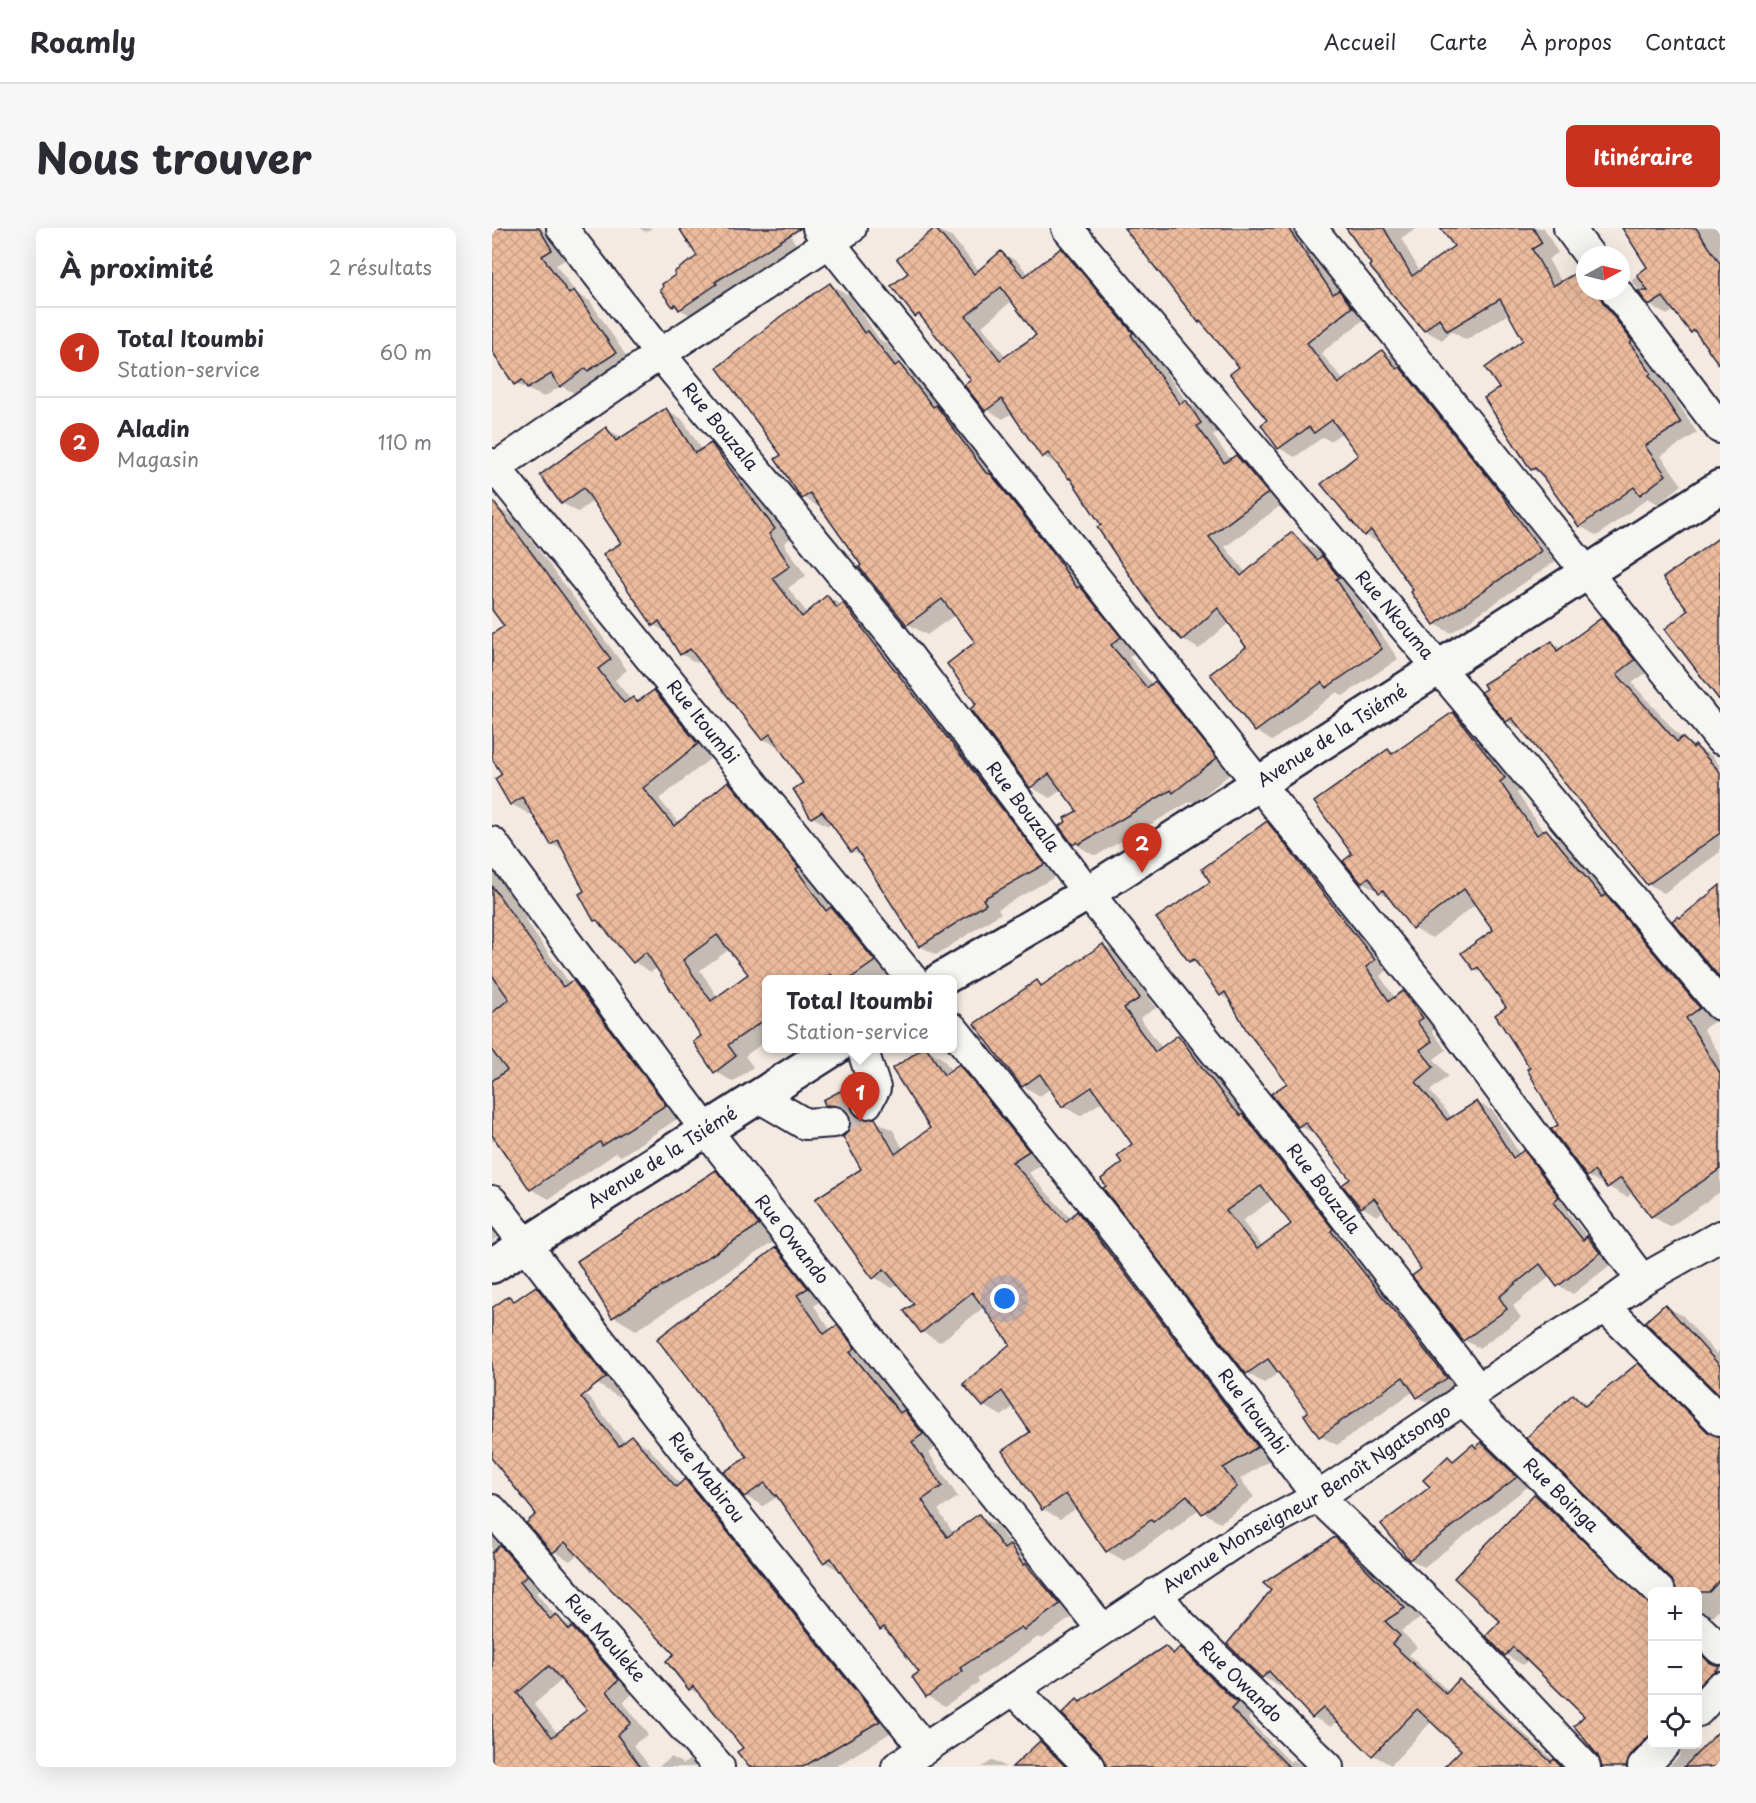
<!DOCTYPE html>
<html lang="fr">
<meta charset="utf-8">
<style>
:root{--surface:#fff;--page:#f7f7f7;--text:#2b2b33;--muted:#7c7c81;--line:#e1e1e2;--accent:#c8321e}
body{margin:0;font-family:"Playpen Sans",sans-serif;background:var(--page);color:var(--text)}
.controls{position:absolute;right:18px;bottom:18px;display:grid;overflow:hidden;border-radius:9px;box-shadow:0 6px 24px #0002}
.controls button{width:54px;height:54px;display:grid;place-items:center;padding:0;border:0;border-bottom:2px solid var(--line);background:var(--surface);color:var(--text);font:30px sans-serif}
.compass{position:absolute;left:1084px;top:18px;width:54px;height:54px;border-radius:50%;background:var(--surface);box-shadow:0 6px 24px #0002;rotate:83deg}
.you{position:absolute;left:513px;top:1071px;width:21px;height:21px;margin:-15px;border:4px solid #fff;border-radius:50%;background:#1a73e8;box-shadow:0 0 0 9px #1a73e833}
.badge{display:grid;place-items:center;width:39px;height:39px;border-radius:50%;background:var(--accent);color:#fff;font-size:20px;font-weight:700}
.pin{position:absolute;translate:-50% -50px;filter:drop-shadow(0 2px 3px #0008)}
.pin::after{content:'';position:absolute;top:32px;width:21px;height:18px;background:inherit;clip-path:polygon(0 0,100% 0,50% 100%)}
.popup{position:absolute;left:270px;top:747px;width:195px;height:78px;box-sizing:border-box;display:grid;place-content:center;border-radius:9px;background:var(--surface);filter:drop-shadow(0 2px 4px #0005);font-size:20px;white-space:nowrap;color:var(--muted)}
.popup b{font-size:22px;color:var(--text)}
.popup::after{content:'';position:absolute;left:50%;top:100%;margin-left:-12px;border:12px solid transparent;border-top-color:var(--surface)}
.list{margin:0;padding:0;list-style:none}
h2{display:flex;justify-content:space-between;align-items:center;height:78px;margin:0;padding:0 24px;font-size:26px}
h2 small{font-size:20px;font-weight:400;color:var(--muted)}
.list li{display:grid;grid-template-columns:39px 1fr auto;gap:18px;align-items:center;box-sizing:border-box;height:90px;padding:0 24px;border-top:2px solid var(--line)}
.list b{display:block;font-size:22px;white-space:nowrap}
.list p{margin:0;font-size:20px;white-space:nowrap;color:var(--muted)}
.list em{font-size:20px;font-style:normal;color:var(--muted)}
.icon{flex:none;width:33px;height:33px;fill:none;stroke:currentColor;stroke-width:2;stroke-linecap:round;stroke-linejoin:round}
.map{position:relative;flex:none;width:1228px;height:1539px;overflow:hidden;border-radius:9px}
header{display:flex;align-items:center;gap:36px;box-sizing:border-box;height:84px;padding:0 30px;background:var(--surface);border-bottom:2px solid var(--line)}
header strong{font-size:28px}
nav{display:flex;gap:33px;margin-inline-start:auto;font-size:21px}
.intro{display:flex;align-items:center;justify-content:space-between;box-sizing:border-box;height:144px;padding:0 36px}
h1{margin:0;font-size:42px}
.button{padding:15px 27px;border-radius:9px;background:var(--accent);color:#fff;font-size:21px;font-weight:700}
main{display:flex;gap:36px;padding:0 36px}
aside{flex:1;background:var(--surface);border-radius:9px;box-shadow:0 6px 24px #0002}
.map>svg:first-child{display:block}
.shadow{fill:#0003;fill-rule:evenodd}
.building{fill:url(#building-cross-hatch);stroke:#22223b;stroke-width:1.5;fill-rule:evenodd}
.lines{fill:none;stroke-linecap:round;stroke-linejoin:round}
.minor-tunnel{stroke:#cac2c0;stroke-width:30;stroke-dasharray:30 15;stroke-linecap:butt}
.minor-casing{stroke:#22223b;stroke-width:34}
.major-casing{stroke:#22223b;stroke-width:38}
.minor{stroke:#f6f6f2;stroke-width:30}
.major{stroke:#f6f6f2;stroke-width:33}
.labels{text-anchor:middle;stroke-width:4.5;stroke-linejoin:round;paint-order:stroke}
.street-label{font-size:18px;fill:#22223b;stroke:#f6f6f2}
</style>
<header>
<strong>Roamly</strong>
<nav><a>Accueil</a><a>Carte</a><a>À propos</a><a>Contact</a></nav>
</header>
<div class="intro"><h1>Nous trouver</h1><a class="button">Itinéraire</a></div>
<main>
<aside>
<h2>À proximité<small>2 résultats</small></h2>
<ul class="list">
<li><span class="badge">1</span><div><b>Total Itoumbi</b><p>Station-service</p></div><em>60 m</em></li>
<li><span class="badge">2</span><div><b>Aladin</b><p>Magasin</p></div><em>110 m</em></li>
</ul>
</aside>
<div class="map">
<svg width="1228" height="1539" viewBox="0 0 1228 1539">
<defs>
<pattern id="building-cross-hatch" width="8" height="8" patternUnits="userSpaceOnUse" patternTransform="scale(1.5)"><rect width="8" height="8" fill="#ecbb9d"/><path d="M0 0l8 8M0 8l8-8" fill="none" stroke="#caa088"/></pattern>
</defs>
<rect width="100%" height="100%" fill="#f4eae1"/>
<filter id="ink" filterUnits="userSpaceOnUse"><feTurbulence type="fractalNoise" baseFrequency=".0167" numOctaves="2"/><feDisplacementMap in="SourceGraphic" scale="12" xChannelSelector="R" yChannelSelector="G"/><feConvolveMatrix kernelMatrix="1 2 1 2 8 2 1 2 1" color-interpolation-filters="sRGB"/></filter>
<g filter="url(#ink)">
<g class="shadow">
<polygon points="0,0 50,0 73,32 64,37 84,65 98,73 138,134 112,151 108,149 84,166 69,158 52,169 24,156 0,121"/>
<polygon points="147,0 160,0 154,4"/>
<polygon points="188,0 294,0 307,21 205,91 182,78 207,28"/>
<polygon points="634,0 813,0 809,7 849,65 862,73 875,89 829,125 852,153 891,123 906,132 916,145 924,150 1024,274 1064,333 959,405 943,396 889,315 872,307 868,227 851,204 838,213 831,209 803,229 787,220 777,192 749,139"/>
<polygon points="855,0 926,0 909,10 928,44 964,19 950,0 1052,0 1066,25 1056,31 1070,55 1090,44 1093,45 1093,63 1116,63 1205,205 1169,228 1190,257 1166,276 1156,270 1105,308 1088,298 1052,248 1040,241 1009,160 1033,112 1018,85 974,112 959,103 950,112 932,102"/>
<polygon points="1131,0 1228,0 1228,135 1209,109 1200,103 1183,82 1175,87 1158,77 1139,52 1157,40"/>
<path d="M444,1L461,10L487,43L509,24L526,34L537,47L569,22L586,32L657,115L654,117L696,175L710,183L725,205L721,208L739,232L744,228L761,238L792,275L733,319L755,346L800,306L847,339L863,359L859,361L906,431L851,468L845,464L780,513L764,503L756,419L738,394L707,421L690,411L582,253L568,238L551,228L521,184L511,191L494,181L481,152L435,94L424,87L418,45L407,31ZM521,72L546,107L514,129L490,98Z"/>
<polygon points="338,56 358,68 387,111 395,116 414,141 427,148 647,421 637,429 661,457 664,455 683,467 743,542 702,575 699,573 607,626 601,627 582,615 587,583 571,561 558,570 539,559 486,476 485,414 464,386 435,407 416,396 330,281 311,269 291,227"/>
<polygon points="174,182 190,191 210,222 219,216 235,226 298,310 292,316 314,348 296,360 316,386 335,369 367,386 568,646 506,681 509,685 444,727 428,718 373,630 360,623 341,595 336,598 320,589 313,555 288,519 271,511 209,433 205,435 189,426 177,406 162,397 132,315 102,272 86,284 70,275 115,201 131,210"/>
<path d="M5,280L23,290L135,442L123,452L139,472L141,470L147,474L162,463L180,474L223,527L167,571L187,595L237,555L254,565L344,683L357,691L400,743L388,752H275V812L253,828L261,839L241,854L223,843L212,808L166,739L159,744L142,734L110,696L103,692L94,664L74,624L60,616L41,584L37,586L19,576L12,547L0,528V408L14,398L0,380V283ZM238,721L258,746L226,770L208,742Z"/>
<polygon points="1109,392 1125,401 1158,442 1140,455 1190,511 1220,528 1228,538 1228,624 1172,665 1156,656 1032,503 1015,493 1060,415 1070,421"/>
<polygon points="961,485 980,496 1030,561 1025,565 1052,604 1072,613 1132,679 1226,791 1211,801 1228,827 1228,964 1178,999 1160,988 1142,964 1135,969 1096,948 1040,840 1016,780 994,748 983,741 1003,702 984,676 940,710 921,700 897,669 870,654 862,626 896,522 903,526"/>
<polygon points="775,595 790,604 897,741 888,748 903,770 911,765 926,773 945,799 940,803 954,822 942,831 956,848 938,863 961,891 986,875 1001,883 1028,927 1032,924 1047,933 1081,978 1075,983 1096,1010 1111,1018 1122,1034 1081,1066 1066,1057 1059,1048 1021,1078 1029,1090 987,1120 972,1112 892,982 885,988 870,979 860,951 824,906 807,898 797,855 740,774 729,767 710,739 698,733 721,654"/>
<polygon points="0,622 41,686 33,692 78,756 81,754 99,764 191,887 129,928 124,925 57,971 39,961 5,912 0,914 0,824 39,794 0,800"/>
<path d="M611,717L629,727L664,780L648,790L670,820L686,809L703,818L756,889L768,898L971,1160L943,1179L926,1169L922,1163L845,1217L828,1208L819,1184L788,1144L772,1155L755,1145L632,935L642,917L611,873L588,888L571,878L559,860L548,868L531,858L545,753L552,758ZM781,971L801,996L771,1019L750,993Z"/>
<polygon points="434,820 451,831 460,843 467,837 485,848 554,934 537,945 579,991 586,985 603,996 783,1229 748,1251 762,1269 728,1295 707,1281 680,1303 677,1302 633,1333 615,1323 585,1280 568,1291 551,1281 541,1204 522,1178 510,1188 492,1178 520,1116 492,1079 448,1114 430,1104 424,1076 406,1055 400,1060 382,1049 371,942 359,902 358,887 335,876 363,856 381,867 375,886 377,892 382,892 401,902 411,921 441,900"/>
<polygon points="224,944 246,957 288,1010 144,1102 122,1089"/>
<polygon points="0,974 13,1004 0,1013"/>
<polygon points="284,1021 301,1031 332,1070 322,1078 339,1103 345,1099 362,1109 379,1130 375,1134 417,1187 430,1194 448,1216 437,1225 466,1269 446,1282 462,1306 487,1288 505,1298 520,1320 535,1329 584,1386 550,1411 546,1409 485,1451 487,1454 453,1478 435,1468 429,1444 400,1407 389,1401 350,1344 332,1334 285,1269 271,1278 253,1268"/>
<polygon points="44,1059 65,1072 135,1162 126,1169 105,1156 0,1205 0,1082 17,1070 24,1073"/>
<polygon points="1173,1078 1191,1088 1224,1126 1228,1122 1228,1166 1155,1094"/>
<polygon points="1146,1137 1163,1147 1228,1209 1228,1380 1210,1398 1211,1424 1228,1439 1228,1462 1206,1477 1206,1364 1186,1360 1082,1167 1098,1177"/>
<polygon points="80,1160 97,1169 133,1215 140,1209 156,1219 189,1257 194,1253 210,1262 403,1502 343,1539 264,1539 253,1520 212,1469 198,1461 184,1427 86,1326 78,1333 62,1323 46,1287 0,1229"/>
<polygon points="990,1216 1004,1224 1038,1257 932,1339 918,1331 940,1259 956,1230 963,1234 981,1218 986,1220"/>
<polygon points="1043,1267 1060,1277 1160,1376 1160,1516 1157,1539 1128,1539 1094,1488 1036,1432 1031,1437 1014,1427 1010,1393"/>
<path d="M0,1298L52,1358L44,1365L64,1389L98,1411L144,1463L131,1474L156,1506L141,1517L158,1539H3L0,1535ZM71,1451L97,1482L66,1506L42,1476Z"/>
<polygon points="843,1311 861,1321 929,1390 909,1403 925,1419 917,1427 957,1464 968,1453 985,1463 1069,1539 954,1539 971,1522 940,1493 899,1537 881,1527 845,1493 839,1499 821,1489 791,1456 788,1459 771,1449"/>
<polygon points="673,1419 683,1426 688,1421 705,1431 762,1485 756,1491 798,1534 800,1532 813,1539 615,1539 589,1475"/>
<polygon points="1228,1504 1228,1539 1176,1539 1187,1529 1191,1516 1209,1524"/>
<polygon points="548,1514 565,1524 580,1539 523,1539"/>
<polygon points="179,1529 191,1536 197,1532 208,1539 166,1539"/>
<polygon points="501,1532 514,1539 490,1539"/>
</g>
<g class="building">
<polygon points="0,0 47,0 60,22 50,28 77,66 82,62 124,125 96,143 94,140 68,159 59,146 35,161 30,152 22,157 0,123"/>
<polygon points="187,0 309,0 223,54 225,56 187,82 183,76 181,79 168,62 171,59 170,56 183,47 182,44 205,28"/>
<path d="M443,0L482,46L509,23L532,49L569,20L641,105L639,107L688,176L694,172L709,195L705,198L732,235L744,227L776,265L717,309L749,348L800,304L825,332L830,328L847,349L844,351L890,421L834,460L830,454L763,504L718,446L754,419L726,380L690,412L668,390L629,335L605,299L609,297L578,250L577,251L556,225L550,230L510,171L493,183L472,157L479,152L427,86L423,89L399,58L416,45L405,31ZM509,59L544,107L508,132L474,88Z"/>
<polygon points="632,0 796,0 841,66 847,62 860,79 815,115 846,156 890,122 905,141 908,139 1008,264 1049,323 942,397 919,364 921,362 879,302 872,308 829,256 866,227 840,192 822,205 817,199 786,221 769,197 775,192 738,146 747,139 708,93 707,95"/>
<polygon points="854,0 892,0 920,48 962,18 948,0 1041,0 1050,15 1040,21 1061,58 1089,42 1093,43 1093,63 1107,63 1110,73 1140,113 1138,115 1159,145 1157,147 1189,195 1153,218 1174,247 1148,267 1142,259 1087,299 1048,245 1043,240 1039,242 992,170 1007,160 993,140 1031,112 1008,71 955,103 947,90 932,103 877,38 879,36"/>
<polygon points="1130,0 1204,0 1228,35 1228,138 1202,102 1199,105 1171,69 1157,78 1146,63 1156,63 1145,47 1155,39"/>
<polygon points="338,55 372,105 376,103 403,138 407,135 441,179 444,177 494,245 499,246 559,322 585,360 588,358 629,409 619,417 655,460 663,453 725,530 681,565 679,562 587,616 585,614 581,617 567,598 574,594 572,590 585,583 557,546 538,560 478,481 484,476 455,436 483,414 450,371 415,397 367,339 369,337 318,265 310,271 283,231 289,227 225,140 289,88"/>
<polygon points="174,180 203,225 219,215 283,301 277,306 298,338 281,350 310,389 335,367 345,380 351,375 553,636 491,671 494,676 427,719 364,620 359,624 330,583 319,590 301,561 311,555 278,506 270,512 198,421 188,427 167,393 161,398 111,326 129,315 92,260 69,276 48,247 114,199 124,213"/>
<path d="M0,272L119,431L106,441L132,475L141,469L145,474L162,462L206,516L151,560L182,598L236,553L307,639L304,641L334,683L339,679L383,733L356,752H343L339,746L329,752H275V790L236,817L244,828L222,845L201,814L209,808L154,724L141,735L105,692L102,693L87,666L92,663L66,612L59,617L30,569L18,577L3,551L10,546L0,531V406L12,398L0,382ZM225,707L256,746L219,773L191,732Z"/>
<polygon points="1228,309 1228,473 1173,401 1196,382 1171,350"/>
<polygon points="1109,390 1143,432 1125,446 1185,514 1190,509 1201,520 1203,517 1228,544 1228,605 1155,657 1020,490 1014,494 989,464 994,461 991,456 1060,413 1065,423"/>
<polygon points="961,484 1013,550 1008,554 1045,607 1054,601 1110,669 1114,667 1208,780 1194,790 1228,845 1228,941 1159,989 1129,950 1115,960 1102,943 1095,949 1059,901 1066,897 1035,841 1038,840 1003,787 1014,779 986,739 982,742 969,725 1001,702 972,661 920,701 891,662 887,665 877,649 869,655 851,633 860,626 822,574 896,521 900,526"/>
<polygon points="775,593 883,732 874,739 897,773 911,763 931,790 925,794 940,813 928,822 942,839 924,854 955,892 985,873 1021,930 1032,922 1067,969 1061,974 1091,1012 1095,1008 1108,1025 1065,1059 1048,1036 1007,1069 1015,1081 971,1113 920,1048 929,1041 886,975 882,970 869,980 850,957 858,951 813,894 806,899 779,866 795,855 755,803 733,764 728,768 702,731 697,734 664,690 718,654 710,641"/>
<polygon points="1228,657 1228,750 1180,693 1186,688 1188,690"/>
<polygon points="0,658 71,759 81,752 174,877 110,918 108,914 38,962 0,907 0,853 15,842 0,823 0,785 17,771 0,747"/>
<path d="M611,716L648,770L632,780L663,824L686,807L739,878L749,888L751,886L783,927L841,1001L839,1003L955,1150L925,1170L911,1149L827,1209L812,1187L816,1184L776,1131L754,1146L611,960L614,958L609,951L630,935L625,928L640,916L600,859L570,879L548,846L530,859L482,796L545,752L549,758ZM769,958L799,996L765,1021L734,983Z"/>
<polygon points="431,820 435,820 452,847 467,836 537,923 520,934 574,994 585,983 766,1219 731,1240 745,1259 710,1286 695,1267 661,1294 659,1292 614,1324 574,1266 550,1282 510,1223 538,1204 510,1163 491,1179 471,1156 518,1116 480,1064 429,1105 412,1083 422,1076 392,1041 381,1051 323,971 369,941 351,909 358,901 357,885 349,878 333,877 331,872 363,855 364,858 358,875 360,884 367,890 383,890 403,926 438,900 400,841"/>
<polygon points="224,942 267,997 120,1090 85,1033"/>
<polygon points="284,1019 316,1060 305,1067 332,1106 345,1097 363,1120 358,1124 408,1185 412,1182 431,1206 420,1214 450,1258 430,1272 455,1309 487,1286 512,1321 518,1317 531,1337 533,1335 568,1376 532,1402 529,1399 468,1440 471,1443 434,1469 420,1449 427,1444 392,1399 388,1402 339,1330 331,1335 284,1267 283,1268 273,1255 252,1269 232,1244 255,1229 165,1111"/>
<polygon points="44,1058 114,1149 89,1169 127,1218 140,1208 184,1259 193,1251 388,1493 311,1539 257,1539 245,1524 251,1520 201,1458 197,1462 174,1433 182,1426 73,1314 61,1325 34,1295 44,1286 0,1231 0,1080 17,1068 22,1073"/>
<polygon points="1173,1076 1228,1138 1228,1168 1153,1094"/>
<polygon points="1146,1135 1216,1204 1228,1209 1228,1352 1217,1364 1185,1364 1180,1352 1034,1210 1081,1166 1093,1178"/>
<polygon points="989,1214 1025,1249 917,1332 889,1296 938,1259 931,1252 956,1228 961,1233 981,1216 984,1220"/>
<polygon points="1042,1266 1161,1379 1161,1504 1139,1527 1134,1539 1110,1539 1106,1528 1082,1498 1092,1488 1021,1419 1013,1428 994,1408 1008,1393 962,1350"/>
<polygon points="843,1309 913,1380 893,1393 908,1408 900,1416 954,1466 967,1451 1059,1534 1062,1531 1069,1539 952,1539 969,1522 925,1481 880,1528 831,1480 820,1490 777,1443 770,1450 735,1416 779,1362 771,1355"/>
<path d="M8,1317L35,1348L28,1354L58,1391L64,1386L77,1402L80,1399L127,1452L115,1463L139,1495L125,1507L149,1539H0V1325ZM57,1438L95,1482L60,1509L25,1465Z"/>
<polygon points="673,1418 681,1426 688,1419 745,1475 739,1481 797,1539 615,1539 610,1527 570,1486 585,1471 588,1474"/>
<polygon points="1206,1423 1217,1434 1228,1438 1206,1458"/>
<polygon points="1228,1502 1228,1539 1192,1539"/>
<polygon points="548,1513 574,1539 520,1539"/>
</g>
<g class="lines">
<polyline class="minor-tunnel" points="342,894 375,875"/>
<g class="minor-casing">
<g id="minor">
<path id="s1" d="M70,0L168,126L401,408L596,665L797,916L986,1161"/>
<polyline points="326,0 766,555 949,782 1150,1052"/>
<path id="s2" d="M575,0L947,440L1228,777"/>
<polyline points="819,0 1228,511"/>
<polyline points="1077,0 1097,27"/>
<polyline points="1124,63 1228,200"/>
<path id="s3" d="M0,236L421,752"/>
<polyline points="0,242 168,126 359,0"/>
<path id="s4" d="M0,614L214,902L395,1133L610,1401"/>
<path id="s5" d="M461,801L624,1004L826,1269L956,1393L1093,1539"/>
<polyline points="370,820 383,860 375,875"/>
<polyline points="267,869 313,896 342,894"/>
<path id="s6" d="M0,973L212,1247L433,1521"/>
<polyline points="1113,1079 1228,1192"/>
<path id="s7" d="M970,1171L1168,1364"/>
<path id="s8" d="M0,1282L227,1539"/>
<path id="s9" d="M664,1365L686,1393L836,1539"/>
<polyline points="1206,1400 1228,1421"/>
<polyline points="522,1462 598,1539"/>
<polyline points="1206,1483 1228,1459"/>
<path id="s10" d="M405,1539L752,1308L826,1269L1051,1118L1113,1079L1150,1052L1228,1008"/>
<polyline points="1151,1539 1173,1516"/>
</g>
</g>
<g class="major-casing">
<g id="major">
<path id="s11" d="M448,752L596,665L1228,259"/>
<path id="s12" d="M0,1038L343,820"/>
</g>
</g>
<use href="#minor" class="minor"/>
<use href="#major" class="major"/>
</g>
</g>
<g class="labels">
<g class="street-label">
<text dy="6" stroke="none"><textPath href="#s1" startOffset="254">Rue Bouzala</textPath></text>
<text dy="6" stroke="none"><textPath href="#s2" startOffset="507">Rue Nkouma</textPath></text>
<text dy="6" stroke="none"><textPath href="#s3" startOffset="333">Rue Itoumbi</textPath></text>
<text dy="6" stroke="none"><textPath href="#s11" startOffset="462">Avenue de la Tsiémé</textPath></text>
<text dy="6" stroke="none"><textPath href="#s1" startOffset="740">Rue Bouzala</textPath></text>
<text dy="6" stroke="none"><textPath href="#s12" startOffset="202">Avenue de la Tsiémé</textPath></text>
<text dy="6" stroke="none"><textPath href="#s1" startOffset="1226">Rue Bouzala</textPath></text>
<text dy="6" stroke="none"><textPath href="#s4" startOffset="498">Rue Owando</textPath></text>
<text dy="6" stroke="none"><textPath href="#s5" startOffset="486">Rue Itoumbi</textPath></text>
<text dy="6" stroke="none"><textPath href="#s6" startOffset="350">Rue Mabirou</textPath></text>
<text dy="6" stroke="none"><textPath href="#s7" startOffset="138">Rue Boinga</textPath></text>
<text dy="6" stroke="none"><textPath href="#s10" startOffset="490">Avenue Monseigneur Benoît Ngatsongo</textPath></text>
<text dy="6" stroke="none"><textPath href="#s8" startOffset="171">Rue Mouleke</textPath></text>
<text dy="6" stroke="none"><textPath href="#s9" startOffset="123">Rue Owando</textPath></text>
</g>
</g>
</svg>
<div class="controls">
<button>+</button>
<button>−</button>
<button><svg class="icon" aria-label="locate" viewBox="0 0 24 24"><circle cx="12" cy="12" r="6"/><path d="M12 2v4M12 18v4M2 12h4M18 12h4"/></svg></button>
</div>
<svg class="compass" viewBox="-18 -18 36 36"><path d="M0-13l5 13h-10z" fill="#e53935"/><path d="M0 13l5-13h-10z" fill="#7c7c81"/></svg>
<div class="you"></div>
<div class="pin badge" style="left:368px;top:894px">1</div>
<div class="popup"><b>Total Itoumbi</b>Station-service</div>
<div class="pin badge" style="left:650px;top:645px">2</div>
</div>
</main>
